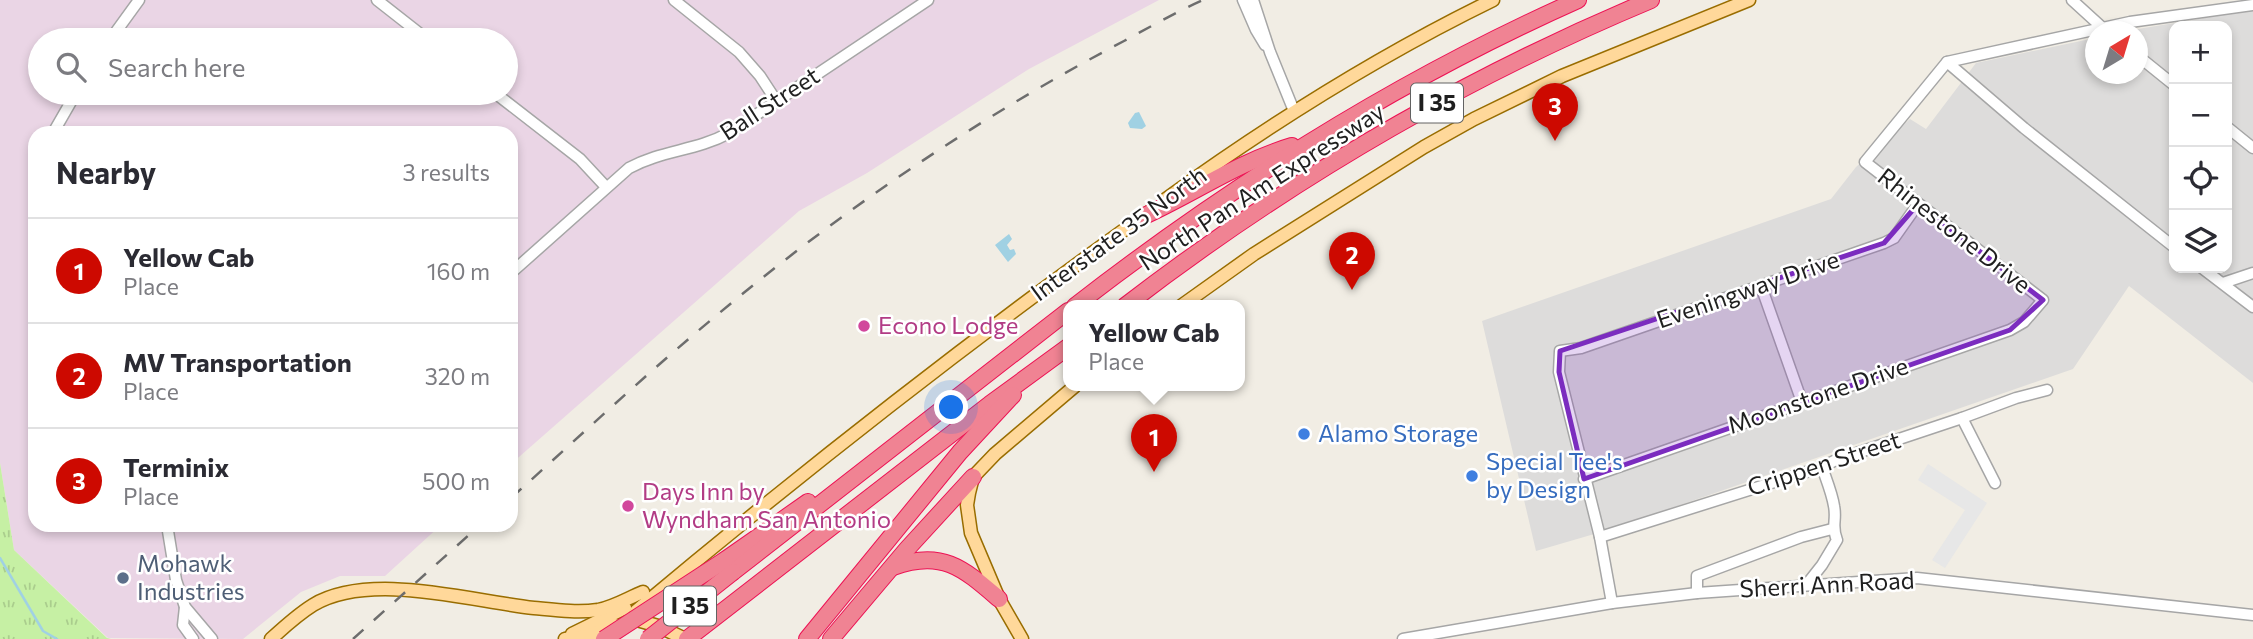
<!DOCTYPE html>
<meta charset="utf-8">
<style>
:root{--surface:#fff;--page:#f2f2f3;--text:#2b2b33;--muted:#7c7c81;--line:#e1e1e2;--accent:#cd0900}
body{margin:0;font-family:Commissioner,sans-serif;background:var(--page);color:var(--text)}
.controls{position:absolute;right:21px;top:21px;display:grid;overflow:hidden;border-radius:14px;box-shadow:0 4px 10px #0003}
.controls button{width:63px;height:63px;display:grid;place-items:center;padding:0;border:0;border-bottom:2px solid var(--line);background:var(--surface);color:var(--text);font:35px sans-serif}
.compass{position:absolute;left:2085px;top:21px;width:63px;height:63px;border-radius:50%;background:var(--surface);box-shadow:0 4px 10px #0003;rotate:38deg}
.you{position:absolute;left:952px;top:408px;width:24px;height:24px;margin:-18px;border:5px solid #fff;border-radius:50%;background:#1a73e8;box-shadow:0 0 0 10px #1a73e833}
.badge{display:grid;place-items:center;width:46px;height:46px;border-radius:50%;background:var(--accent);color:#fff;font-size:23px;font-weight:700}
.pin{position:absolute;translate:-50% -58px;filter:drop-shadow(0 2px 4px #0008)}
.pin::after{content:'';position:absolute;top:37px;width:24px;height:21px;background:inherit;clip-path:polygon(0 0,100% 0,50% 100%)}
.popup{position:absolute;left:1063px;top:300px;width:182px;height:91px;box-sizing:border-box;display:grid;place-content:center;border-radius:14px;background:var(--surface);filter:drop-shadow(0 2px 5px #0005);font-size:23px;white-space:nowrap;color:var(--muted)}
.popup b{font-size:26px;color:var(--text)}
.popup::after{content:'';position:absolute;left:50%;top:100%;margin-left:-14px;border:14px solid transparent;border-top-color:var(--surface)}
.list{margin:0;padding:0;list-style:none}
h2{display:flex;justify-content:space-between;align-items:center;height:91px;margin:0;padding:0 28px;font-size:30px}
h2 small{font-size:23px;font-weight:400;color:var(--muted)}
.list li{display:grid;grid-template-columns:46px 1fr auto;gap:21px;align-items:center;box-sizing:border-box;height:105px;padding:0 28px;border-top:2px solid var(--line)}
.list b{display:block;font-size:26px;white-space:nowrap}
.list p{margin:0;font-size:23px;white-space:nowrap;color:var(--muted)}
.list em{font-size:23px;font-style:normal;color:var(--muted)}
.icon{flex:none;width:38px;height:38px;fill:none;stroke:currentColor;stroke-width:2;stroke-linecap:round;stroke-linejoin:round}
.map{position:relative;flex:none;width:2253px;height:639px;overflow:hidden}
.search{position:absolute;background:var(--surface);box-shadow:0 4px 10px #0003;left:28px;top:28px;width:490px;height:77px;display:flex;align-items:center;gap:18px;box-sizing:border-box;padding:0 24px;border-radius:38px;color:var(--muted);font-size:26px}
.panel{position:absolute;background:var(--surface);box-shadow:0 4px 10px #0003;left:28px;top:126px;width:490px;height:406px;border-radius:21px}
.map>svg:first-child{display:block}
.residential{fill:#dddcdb;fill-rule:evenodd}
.industrial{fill:#ead5e5;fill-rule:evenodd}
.grass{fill:url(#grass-tufts)}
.parking{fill:#e7e7e7}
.water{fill:#a0d1e3}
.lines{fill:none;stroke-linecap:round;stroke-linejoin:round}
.stream{stroke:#a0d1e3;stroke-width:2.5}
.minor-casing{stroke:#a6a6a6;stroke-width:13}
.major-casing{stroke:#996d00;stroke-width:15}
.highway-casing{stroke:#ed1254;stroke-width:18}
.minor{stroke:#fff;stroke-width:10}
.major{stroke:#ffd89a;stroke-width:12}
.highway{stroke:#f08393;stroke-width:16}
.rail{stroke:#6d6d6d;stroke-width:2.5;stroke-dasharray:14 14;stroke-linecap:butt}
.highway-bridge-casing{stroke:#ed1254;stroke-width:18;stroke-linecap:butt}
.highway-bridge{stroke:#f08393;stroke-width:16}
.marked{fill:#7b2cbf;fill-opacity:0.2;stroke:#7b2cbf;stroke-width:5;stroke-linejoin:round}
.hotel-dot{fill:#d1479c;stroke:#fff;stroke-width:2.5}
.shop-dot{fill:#3f7fe0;stroke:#fff;stroke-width:2.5}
.service-dot{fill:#5c6f8a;stroke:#fff;stroke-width:2.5}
.labels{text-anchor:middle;stroke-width:5;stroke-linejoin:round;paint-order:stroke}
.shield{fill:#fff;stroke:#626262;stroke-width:2}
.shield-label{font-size:23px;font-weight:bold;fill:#1f1f1f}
.street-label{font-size:24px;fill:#1f1f1f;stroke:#fff}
.hotel-label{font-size:24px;fill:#b23c85;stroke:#fff;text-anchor:start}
.shop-label{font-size:24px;fill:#366cbe;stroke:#fff;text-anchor:start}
.service-label{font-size:24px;fill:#4e5e75;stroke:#fff;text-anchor:start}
</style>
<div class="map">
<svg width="2253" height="639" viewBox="0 0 2253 639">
<defs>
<pattern id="grass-tufts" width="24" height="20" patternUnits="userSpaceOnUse" patternTransform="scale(1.75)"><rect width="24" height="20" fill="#c6f0a4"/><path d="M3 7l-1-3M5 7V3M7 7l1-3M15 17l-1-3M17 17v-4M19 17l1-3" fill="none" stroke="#aacd8d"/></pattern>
</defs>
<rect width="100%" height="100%" fill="#f1ede4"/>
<path class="residential" d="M2253,10V383L2129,286L2073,369L1608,530L1536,551L1482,321L1831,199L1856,167L1910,119L1926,129L1976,63L2095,38L2096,74H2138V32L2126,31ZM2174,26H2227V268H2174Z"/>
<path class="industrial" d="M0,0H1159L1029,69L867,173L799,211L511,464V133H35V525H441L385,576H340L301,592L243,639L108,638L14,550L0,463ZM40,40H506V93H40Z"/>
<polygon class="grass" points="0,463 14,550 107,638 111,639 0,639"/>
<polygon class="parking" points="1928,464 1987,503 1945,568 1932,560 1965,510 1918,480"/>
<g class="water">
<polygon points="1139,112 1146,126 1142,129 1130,128 1128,123 1135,113"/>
<polygon points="1009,234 1012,239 1007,245 1010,250 1014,249 1016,254 1008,262 995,245"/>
</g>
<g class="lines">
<polyline class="stream" points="0,558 43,631 57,639"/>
<g class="minor-casing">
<g id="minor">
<polyline points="377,0 428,40"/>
<polyline points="674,0 739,52 760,76 777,102"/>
<polyline points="1243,0 1256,30 1265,45"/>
<polyline points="1253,0 1270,52 1294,111"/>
<polyline points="2072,0 2106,31"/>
<polyline points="110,40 139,0"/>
<polyline points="2138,56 2174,85"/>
<polyline points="1947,62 2024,128 2174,247"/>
<polyline points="495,93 580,159 606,187"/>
<polyline points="2227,127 2253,148"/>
<polyline points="53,133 76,93"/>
<polyline points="2202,268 2253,307"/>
<path d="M511,273L629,168C662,150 696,151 729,133L928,0"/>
<polyline points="2223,283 2253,273"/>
<polyline points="1761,286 1802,402"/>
<polyline points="1962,418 1995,483"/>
<polyline points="1584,479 2010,330 2024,322 2043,300 1865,162 1947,62 2130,22 2253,5"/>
<polyline points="167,525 176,580 185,607 212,639"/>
<polyline points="1600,537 1822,467 1836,460 1962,418 2016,398 2047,390"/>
<path d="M1807,584L1822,565L1837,540C1831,526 1837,520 1834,506C1832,493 1826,479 1822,467"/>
<polyline points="1697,593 1697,576 1801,537 1832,529"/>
<polyline points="1612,603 1600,537 1559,372 1560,351 1581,348 1884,243 1894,238 1918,204"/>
<polyline points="185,607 183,625 193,639"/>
<polyline points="1403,639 1612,603 1697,593 1917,578 2253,615"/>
</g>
</g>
<g class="major-casing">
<g id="major">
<path d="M1166,199C1270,124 1378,56 1493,0"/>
<polyline points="1181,306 1254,254 1424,147 1474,119 1562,76 1749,0"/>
<path d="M636,611C802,472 973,338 1149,212"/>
<polyline points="630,618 658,626 685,639"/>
<polyline points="572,634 625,608"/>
<path d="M271,639C284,627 297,615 313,605C370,571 470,601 534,608C555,610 577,613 598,610C614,607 628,598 643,592"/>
<polyline points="565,639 587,636 615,625"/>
<polyline points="1022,639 999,599 971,533 967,505 969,493 973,477 995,454 1075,386"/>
</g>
</g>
<g class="highway-casing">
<g id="highway">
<path d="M1142,217C1193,194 1238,162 1292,146"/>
<path d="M1075,306C1231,185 1398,80 1578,0"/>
<path d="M1125,306C1286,182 1464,78 1651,0"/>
<polyline points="725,560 808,502"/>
<path d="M893,567C942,549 963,568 999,599"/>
<polyline points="733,572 1068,311"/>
<polyline points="687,639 990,404 1068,347"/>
<polyline points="807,639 960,452 1013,395"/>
<polyline points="831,639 907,549 973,477"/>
</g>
</g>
<use href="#minor" class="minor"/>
<use href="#major" class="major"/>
<use href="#highway" class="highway"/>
<g class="rail">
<path d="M511,498C579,437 646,374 717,315C842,210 979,117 1124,41C1150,27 1176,12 1203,0"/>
<polyline points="353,639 480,525"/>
</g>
<g class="highway-bridge-casing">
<g id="highway-bridge">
<polyline points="604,639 725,560"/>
<polyline points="648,639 733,572"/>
</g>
</g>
<use href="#highway-bridge" class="highway-bridge"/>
</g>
<path class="marked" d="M1918,204L2043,300L2010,330L1584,479L1559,372L1560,351L1884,243Z"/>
<g class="hotel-dot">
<circle cx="864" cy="326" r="7"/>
<circle cx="628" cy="506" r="7"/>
</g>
<g class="shop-dot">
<circle cx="1304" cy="434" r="7"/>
<circle cx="1472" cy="476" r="7"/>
</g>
<circle class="service-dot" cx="123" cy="578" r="7"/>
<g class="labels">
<g class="shield">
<rect x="1411" y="83.5" width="52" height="39" rx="5"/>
<rect x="664" y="586.5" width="52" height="39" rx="5"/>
</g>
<g class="shield-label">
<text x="1437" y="111">I 35</text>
<text x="690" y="614">I 35</text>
</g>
<g class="street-label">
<text transform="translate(770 104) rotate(-33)" y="8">Ball Street</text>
<text transform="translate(1262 187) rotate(-33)" y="8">North Pan Am Expressway</text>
<text transform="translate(1954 231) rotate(38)" y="8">Rhinestone Drive</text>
<text transform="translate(1119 234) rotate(-36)" y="8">Interstate 35 North</text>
<text transform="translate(1748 290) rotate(-19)" y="8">Eveningway Drive</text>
<text transform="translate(1818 396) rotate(-19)" y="8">Moonstone Drive</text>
<text transform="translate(1824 464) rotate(-18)" y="8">Crippen Street</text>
<text transform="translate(1827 585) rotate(-3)" y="8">Sherri Ann Road</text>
</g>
<g class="hotel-label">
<text x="878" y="334">Econo Lodge</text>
<text x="642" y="500">Days Inn by<tspan x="642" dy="28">Wyndham San Antonio</tspan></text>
</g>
<g class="shop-label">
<text x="1318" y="442">Alamo Storage</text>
<text x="1486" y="470">Special Tee's<tspan x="1486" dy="28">by Design</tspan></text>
</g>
<g class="service-label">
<text x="137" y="572">Mohawk<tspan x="137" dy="28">Industries</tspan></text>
</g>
</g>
</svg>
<div class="controls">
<button>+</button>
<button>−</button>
<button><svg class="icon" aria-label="locate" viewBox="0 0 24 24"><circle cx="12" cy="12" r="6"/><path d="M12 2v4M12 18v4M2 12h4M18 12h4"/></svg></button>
<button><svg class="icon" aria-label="layers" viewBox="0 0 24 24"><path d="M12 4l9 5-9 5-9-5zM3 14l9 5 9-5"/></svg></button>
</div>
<svg class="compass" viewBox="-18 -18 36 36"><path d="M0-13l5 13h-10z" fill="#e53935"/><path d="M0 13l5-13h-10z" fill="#7c7c81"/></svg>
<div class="you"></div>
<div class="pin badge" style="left:1154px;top:472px">1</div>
<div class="popup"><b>Yellow Cab</b>Place</div>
<div class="pin badge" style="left:1352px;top:290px">2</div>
<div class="pin badge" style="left:1555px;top:141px">3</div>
<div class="search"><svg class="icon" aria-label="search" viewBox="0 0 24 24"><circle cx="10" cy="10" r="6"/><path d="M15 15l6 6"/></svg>Search here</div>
<section class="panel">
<h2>Nearby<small>3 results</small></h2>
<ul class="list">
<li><span class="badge">1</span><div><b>Yellow Cab</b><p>Place</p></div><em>160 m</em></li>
<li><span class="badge">2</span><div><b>MV Transportation</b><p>Place</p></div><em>320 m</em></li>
<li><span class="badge">3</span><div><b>Terminix</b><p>Place</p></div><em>500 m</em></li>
</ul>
</section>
</div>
